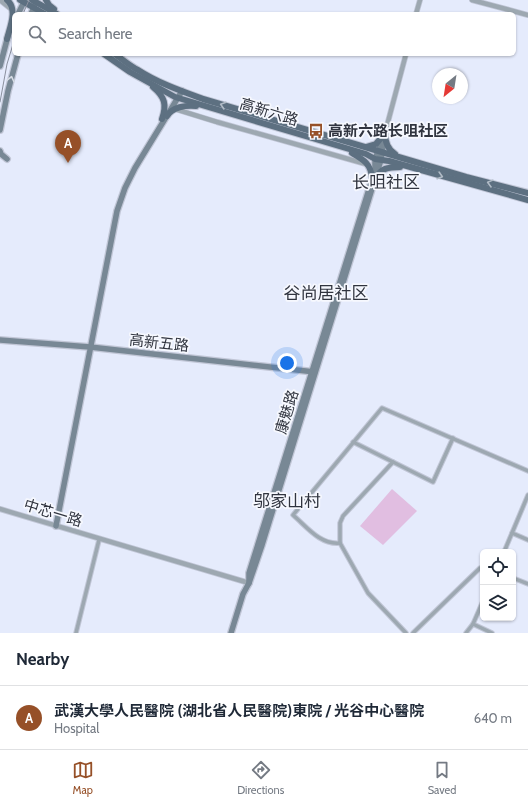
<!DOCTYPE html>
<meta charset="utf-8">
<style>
:root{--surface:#fff;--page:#f2f2f3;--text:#1f2937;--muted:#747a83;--line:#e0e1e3;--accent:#965028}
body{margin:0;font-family:Cabin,"Noto Sans SC",sans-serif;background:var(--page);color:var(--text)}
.controls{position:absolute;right:12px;bottom:12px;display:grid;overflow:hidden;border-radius:6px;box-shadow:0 1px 3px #0004}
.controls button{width:36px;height:36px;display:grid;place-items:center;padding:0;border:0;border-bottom:1px solid var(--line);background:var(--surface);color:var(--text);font:20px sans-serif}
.compass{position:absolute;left:432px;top:68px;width:36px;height:36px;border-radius:50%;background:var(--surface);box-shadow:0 1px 3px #0004;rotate:210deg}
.you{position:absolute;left:287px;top:363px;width:14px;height:14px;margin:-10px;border:3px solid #fff;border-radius:50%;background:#1a73e8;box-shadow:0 0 0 6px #1a73e833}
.badge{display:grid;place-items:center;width:26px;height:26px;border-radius:50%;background:var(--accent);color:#fff;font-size:13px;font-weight:700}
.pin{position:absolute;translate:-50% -33px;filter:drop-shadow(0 1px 2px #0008)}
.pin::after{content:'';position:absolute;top:21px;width:14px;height:12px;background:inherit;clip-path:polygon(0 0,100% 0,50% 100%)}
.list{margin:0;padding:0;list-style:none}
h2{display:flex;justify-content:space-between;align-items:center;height:52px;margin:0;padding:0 16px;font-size:17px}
h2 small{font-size:13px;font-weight:400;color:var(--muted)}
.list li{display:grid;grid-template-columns:26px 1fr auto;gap:12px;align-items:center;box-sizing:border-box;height:64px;padding:0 16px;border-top:1px solid var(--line)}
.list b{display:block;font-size:15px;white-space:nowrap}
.list p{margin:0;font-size:13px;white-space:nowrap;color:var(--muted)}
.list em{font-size:13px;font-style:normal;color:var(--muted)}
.icon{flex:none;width:22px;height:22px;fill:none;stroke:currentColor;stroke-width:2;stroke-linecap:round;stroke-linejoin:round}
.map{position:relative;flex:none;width:528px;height:633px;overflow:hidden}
.search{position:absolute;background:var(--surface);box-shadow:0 1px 3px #0004;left:12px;right:12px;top:12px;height:44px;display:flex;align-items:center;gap:10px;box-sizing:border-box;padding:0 14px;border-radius:6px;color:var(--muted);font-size:15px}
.sheet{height:116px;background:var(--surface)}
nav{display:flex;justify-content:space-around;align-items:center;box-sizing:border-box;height:56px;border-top:1px solid var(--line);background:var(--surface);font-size:11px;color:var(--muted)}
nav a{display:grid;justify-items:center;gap:2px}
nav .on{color:var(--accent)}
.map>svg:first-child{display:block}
.green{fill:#e1bee1}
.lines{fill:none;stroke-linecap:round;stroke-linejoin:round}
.minor-casing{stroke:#c1c6d6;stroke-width:5.5}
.tertiary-casing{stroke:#c1c6d6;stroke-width:6}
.secondary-casing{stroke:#c1c6d6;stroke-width:8}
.primary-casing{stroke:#c1c6d6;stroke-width:8}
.minor{stroke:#9da8b1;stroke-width:3.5}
.tertiary{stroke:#9da8b1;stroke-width:4.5}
.secondary{stroke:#788895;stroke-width:5.5}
.primary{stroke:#5d7081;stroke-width:6}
.tram{stroke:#8a8f9d;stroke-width:1}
.oneway{stroke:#d6dce4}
.oneway2{stroke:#b1bbc6}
.labels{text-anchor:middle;stroke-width:3.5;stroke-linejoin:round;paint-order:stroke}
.street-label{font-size:15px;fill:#30343f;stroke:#f6f8fe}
.poi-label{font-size:15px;font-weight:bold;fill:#30343f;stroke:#f6f8fe;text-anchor:start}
.quarter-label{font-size:17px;fill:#30343f;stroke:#f6f8fe}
</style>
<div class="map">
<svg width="528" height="633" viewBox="0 0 528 633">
<rect width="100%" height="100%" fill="#e5ebfc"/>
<polygon class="green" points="392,489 417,511 383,545 360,526"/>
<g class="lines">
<g class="minor-casing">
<g id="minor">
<polyline points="353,442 433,482 453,438"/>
<polyline points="393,462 343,516 340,523 340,543 368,593 406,633"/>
<polyline points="512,533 528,540"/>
<path d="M340,543C320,545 307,527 293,515L382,408L528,471"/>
<polyline points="504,552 528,495"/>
<polyline points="513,578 528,584"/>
<polyline points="473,624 492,633"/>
<polyline points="76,633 99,540"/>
<polyline points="413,633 480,568 483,569"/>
<polyline points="466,633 473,624 483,601"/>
</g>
</g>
<g class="tertiary-casing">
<g id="tertiary">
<polyline points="0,0 11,9"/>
<polyline points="472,0 528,15"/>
<polyline points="416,14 420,0"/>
<polyline points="175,109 217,122 366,164"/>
<polyline points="385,133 406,54"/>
<polyline points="0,509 249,583"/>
</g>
</g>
<g class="secondary-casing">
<g id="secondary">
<polyline points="18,14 25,0"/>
<polyline points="31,14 35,4"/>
<polyline points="0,66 8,36"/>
<polyline points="0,130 8,91 18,54"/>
<polygon points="385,133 381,160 375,179 262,545 249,583 249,573 375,170 375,159"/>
<polyline points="0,151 1,154 7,159"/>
<polyline points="0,340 90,347 315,372"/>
<polyline points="56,526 117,211 125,188 135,168 182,91"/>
<polyline points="231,633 243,594 249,583"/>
</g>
</g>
<g class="primary-casing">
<g id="primary">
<polyline points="20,0 45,14"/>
<polyline points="32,0 57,14"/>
<polyline points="46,0 49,5 54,9"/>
<path d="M7,39C10,27 18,9 7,0"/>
<polyline points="104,54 130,72 175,97 366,154 375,159 389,161 528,200"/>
<path d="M115,54C122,59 130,66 138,70C158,83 181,91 203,99L466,177L528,193"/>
<path d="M153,87C165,97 167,105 162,119"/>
<path d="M167,116C172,107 186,105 196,106"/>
<path d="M366,147L376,144L385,133C385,142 387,149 395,154"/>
<path d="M352,153C364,160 371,164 372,178"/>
<path d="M375,179C381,168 388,167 400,167"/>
</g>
</g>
<use href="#minor" class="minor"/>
<use href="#tertiary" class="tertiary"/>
<use href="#secondary" class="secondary"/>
<use href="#primary" class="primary"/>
<g class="tram">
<polyline points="23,14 29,0"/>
<polyline points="0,102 7,64 14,41"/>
</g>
</g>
<defs><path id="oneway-chevron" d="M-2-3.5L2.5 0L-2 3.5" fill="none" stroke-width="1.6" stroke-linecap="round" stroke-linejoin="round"/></defs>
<use class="oneway" href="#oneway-chevron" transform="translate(11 79) rotate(-77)"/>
<g class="oneway2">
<use href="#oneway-chevron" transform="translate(223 105) rotate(-163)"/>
<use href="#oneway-chevron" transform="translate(440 176) rotate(16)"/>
<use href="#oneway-chevron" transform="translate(490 183) rotate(-165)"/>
</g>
<defs>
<g id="bus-bare" transform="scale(1.2)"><path d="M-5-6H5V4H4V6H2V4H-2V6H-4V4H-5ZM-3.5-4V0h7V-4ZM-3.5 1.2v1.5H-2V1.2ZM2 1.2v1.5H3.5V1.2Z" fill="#965028" stroke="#f6f8fe" stroke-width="2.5" paint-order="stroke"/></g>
</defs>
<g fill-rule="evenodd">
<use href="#bus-bare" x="316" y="131"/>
</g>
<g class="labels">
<g class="street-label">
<text transform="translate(269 112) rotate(17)" y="5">高新六路</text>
<text transform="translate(159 343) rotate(6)" y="5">高新五路</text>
<text transform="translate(287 412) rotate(-73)" y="5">康魅路</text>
<text transform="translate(53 513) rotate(17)" y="5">中芯一路</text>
</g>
<g class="poi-label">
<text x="328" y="136">高新六路长咀社区</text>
</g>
<g class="quarter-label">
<text x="386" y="188">长咀社区</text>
<text x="326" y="299">谷尚居社区</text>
<text x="287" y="507">邬家山村</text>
</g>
</g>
</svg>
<div class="controls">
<button><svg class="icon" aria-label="locate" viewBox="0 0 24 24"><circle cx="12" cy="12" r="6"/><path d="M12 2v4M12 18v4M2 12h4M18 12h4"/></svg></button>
<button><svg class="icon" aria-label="layers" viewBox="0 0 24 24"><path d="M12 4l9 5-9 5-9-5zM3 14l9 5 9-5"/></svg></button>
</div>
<svg class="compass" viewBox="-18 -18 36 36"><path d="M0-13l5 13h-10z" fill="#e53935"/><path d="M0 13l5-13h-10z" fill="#747a83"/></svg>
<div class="you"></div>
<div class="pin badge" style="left:68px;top:163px">A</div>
<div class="search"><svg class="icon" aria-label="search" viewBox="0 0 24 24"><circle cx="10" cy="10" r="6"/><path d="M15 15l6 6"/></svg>Search here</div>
</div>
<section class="sheet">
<h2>Nearby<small></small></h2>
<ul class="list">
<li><span class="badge">A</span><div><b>武漢大學人民醫院 (湖北省人民醫院)東院 / 光谷中心醫院</b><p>Hospital</p></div><em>640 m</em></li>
</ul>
</section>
<nav>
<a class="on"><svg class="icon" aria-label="map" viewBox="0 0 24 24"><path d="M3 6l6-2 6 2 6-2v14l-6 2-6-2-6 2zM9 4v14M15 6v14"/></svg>Map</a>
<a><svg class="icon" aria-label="directions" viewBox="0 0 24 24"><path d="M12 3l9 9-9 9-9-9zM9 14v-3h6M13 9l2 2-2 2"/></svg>Directions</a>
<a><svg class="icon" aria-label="saved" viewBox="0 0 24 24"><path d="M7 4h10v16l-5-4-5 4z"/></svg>Saved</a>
</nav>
